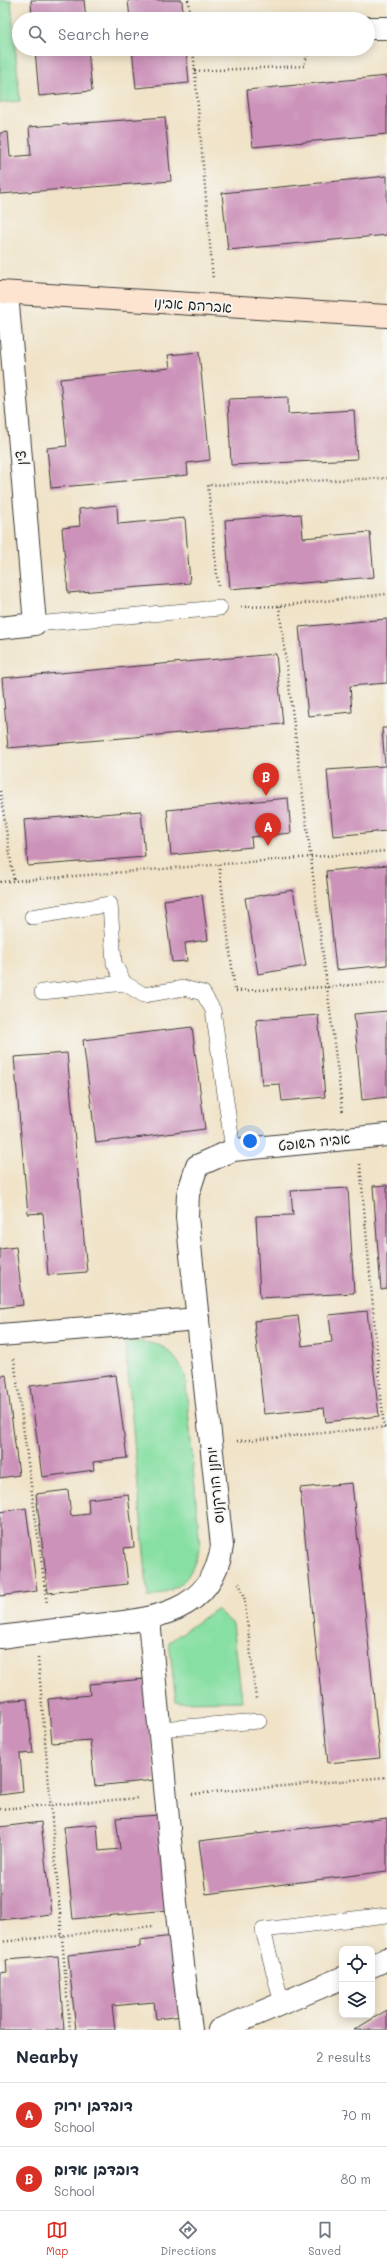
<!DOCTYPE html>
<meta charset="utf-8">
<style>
:root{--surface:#fff;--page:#f2f2f3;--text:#1f2937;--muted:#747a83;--line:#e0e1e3;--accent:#d93025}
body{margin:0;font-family:Mali,"Playpen Sans Hebrew",sans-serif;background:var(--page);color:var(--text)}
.controls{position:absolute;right:12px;bottom:12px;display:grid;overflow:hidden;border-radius:8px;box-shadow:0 2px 10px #0003}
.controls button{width:36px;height:36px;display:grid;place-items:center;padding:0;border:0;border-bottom:1px solid var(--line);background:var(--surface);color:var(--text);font:20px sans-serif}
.you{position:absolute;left:250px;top:1141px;width:14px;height:14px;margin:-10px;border:3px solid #fff;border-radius:50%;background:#1a73e8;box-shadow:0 0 0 6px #1a73e833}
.badge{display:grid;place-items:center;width:26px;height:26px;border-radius:50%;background:var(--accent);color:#fff;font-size:13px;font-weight:700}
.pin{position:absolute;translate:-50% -33px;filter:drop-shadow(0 1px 2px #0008)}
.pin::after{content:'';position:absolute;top:21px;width:14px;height:12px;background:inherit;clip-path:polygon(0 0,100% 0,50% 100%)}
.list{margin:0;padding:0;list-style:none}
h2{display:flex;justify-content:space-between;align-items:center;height:52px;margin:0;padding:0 16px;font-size:17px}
h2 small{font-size:13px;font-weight:400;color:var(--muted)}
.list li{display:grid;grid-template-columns:26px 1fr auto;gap:12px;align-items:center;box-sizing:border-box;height:64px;padding:0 16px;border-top:1px solid var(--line)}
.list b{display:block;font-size:15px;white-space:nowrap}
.list p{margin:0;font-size:13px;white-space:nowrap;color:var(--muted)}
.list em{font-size:13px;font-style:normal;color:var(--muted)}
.icon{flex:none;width:22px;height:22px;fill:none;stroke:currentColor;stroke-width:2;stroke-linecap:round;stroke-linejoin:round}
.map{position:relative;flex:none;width:387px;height:2030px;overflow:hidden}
.search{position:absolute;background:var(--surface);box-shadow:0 2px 10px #0003;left:12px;right:12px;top:12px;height:44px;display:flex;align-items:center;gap:10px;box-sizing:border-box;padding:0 14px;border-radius:22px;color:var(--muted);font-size:15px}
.sheet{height:180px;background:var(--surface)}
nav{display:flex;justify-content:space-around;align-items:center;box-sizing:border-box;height:56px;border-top:1px solid var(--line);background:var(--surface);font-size:11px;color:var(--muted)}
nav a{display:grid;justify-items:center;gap:2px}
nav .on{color:var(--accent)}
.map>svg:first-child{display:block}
.green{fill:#87dfa3;stroke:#527e60}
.building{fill:#cc92b9}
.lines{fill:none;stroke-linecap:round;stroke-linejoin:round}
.lane-casing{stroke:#3c3a36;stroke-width:16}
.street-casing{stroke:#3c3a36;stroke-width:24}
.secondary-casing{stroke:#3c3a36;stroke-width:24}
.path{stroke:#3c3a36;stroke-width:2.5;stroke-dasharray:1 3;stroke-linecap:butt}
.lane{stroke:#fff;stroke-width:15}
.street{stroke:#fff;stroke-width:22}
.secondary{stroke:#fde4d1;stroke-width:22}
.labels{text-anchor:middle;stroke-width:3.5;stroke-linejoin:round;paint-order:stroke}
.street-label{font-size:14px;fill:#1c1c1c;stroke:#f6f6f2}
</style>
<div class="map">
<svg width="387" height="2030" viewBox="0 0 387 2030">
<rect width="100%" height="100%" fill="#f6f6f2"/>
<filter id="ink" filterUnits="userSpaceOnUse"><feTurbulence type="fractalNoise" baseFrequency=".025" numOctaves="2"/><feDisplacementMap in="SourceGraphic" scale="8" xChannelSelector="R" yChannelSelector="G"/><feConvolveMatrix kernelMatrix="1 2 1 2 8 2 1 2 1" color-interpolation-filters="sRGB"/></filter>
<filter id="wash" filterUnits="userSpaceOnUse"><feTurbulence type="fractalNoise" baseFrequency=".012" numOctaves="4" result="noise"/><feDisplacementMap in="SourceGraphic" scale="16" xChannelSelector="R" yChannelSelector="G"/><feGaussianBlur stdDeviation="0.9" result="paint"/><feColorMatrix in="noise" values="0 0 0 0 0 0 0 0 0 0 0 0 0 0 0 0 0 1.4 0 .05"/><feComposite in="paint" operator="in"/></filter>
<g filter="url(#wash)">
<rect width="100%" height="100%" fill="#f0e3c8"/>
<g class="green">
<polygon points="0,0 11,0 20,101 0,103"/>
<path d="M125,1340C161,1344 167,1342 185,1374L200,1547C189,1582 183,1587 148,1598Z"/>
<polygon points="216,1609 233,1624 242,1701 176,1702 169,1642"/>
</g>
<g id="blocks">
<g class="building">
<polygon points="31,0 84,0 86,19 32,19"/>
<polygon points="128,0 182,0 183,19 130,19"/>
<polygon points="35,49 88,49 92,91 39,96"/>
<polygon points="132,49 186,49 189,83 136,88"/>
<polygon points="387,76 387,134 253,147 247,90"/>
<polygon points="165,117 171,181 0,194 0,133 8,132 10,157 31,155 29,127"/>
<polygon points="387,176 387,235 228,250 222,193"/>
<polygon points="199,352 210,460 187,463 188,475 51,488 47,448 67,446 60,379 170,368 168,355"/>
<polygon points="288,397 288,414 354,410 357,459 231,465 228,399"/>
<polygon points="117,505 118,524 185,518 190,583 68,593 62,528 80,526 79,509"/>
<polygon points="301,514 303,538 370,532 374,577 230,589 225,520"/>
<polygon points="387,619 387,683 350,686 352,712 308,716 299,627"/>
<polygon points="276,654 283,724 8,748 2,678"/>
<polygon points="382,728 387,728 387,831 333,836 327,770 385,766"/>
<polygon points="288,798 291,833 251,837 252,847 171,855 167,810"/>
<polygon points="141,811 145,857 28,866 24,820"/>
<polygon points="387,865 387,965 336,970 326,871"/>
<polygon points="293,890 306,966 258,974 245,898"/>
<polygon points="202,895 208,940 185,943 187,961 172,962 164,900"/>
<polygon points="387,1011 387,1097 362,1100 354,1014"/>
<polygon points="318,1015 325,1097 282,1101 280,1084 262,1085 256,1020"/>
<polygon points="192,1027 205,1129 96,1143 83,1040"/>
<polygon points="67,1053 87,1272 48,1275 43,1213 28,1214 14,1057"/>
<polygon points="387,1185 387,1289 381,1290 373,1186"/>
<polygon points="348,1188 354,1293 260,1298 256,1216 293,1215 291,1191"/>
<polygon points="16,1247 23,1305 0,1308 0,1249"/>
<polygon points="367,1311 379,1416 326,1422 324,1408 264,1414 254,1321 298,1316 302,1346 332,1342 329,1315"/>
<polygon points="6,1375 19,1475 0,1478 0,1376"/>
<polygon points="116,1375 127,1458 93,1462 94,1470 42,1477 30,1386"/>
<polygon points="352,1483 380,1758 328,1763 300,1488"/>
<polygon points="68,1490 71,1516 89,1514 88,1499 128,1494 134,1547 124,1548 128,1584 48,1593 36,1494"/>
<polygon points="26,1508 37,1591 0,1596 0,1512"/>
<polygon points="145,1679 156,1780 95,1786 90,1740 52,1743 48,1699 90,1695 89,1684"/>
<polygon points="27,1699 33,1753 20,1754 23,1792 0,1795 0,1701"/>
<polygon points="159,1815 168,1910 73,1919 64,1827 97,1824 99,1851 120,1849 116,1818"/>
<polygon points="387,1818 387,1871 206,1894 199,1841"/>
<polygon points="41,1822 51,1914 0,1920 0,1827"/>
<polygon points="173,1936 182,2016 156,2019 154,2002 112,2006 115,2030 76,2030 68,1955 140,1947 140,1940"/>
<polygon points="58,1956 64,2030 0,2030 0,1973 7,1972 6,1960"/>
<polygon points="387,2010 387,2030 354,2030"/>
</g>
</g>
</g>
<g filter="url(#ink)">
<use href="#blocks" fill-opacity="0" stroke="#3c3a36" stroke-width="1"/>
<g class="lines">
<g class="lane-casing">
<g id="lane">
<polyline points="35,624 220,608"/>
<polyline points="32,917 110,904 114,963 124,983 144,995 184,988 203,993 213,1010 233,1150"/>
<polyline points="42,992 124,983"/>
<polyline points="160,1729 259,1721"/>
<polyline points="282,2004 263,1930 387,1915"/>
</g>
</g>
<g class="street-casing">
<g id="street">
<polyline points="368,28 387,28"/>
<polyline points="0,628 35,624 7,293"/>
<polyline points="0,1335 198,1319"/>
<polyline points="149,1620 178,1923 191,2030"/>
<path d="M0,1637C29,1633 58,1630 87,1626C145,1620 212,1617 222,1546L187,1217L188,1194L197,1166L233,1150L387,1135"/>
<polyline points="372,1966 387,1959"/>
<polyline points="219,2030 342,1978"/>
</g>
</g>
<g class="secondary-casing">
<polyline id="secondary" points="0,292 387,316"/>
</g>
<g class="path">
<polyline points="188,0 190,19"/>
<polyline points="193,49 213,280"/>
<polyline points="195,71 304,66 309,49"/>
<polyline points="218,586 208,485 387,478"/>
<polyline points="279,606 343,1114"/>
<polyline points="241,607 279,606 387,594"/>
<polyline points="0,791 14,881"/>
<polyline points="219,865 235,991 327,987 387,982"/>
<polyline points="0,882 387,851"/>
<polyline points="360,1164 384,1428"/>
<polyline points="14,1359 47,1604"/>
<polyline points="237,1441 387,1427"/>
<polyline points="239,1583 244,1595 256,1699"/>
<polyline points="38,1658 70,2030"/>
<polyline points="192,1794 387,1777"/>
<polyline points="0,1809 139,1798"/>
<polyline points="0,1942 153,1926"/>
</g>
<use href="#lane" class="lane"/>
<use href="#street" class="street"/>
<use href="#secondary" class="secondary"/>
</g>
</g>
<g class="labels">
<g class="street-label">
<text transform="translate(193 305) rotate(4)" y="5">אברהם אבינו</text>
<text transform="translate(21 458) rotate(-95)" y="5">צין</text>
<text transform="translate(314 1142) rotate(-6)" y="5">אביה השופט</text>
<text transform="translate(215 1485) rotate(-96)" y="5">יוחנן הורקנוס</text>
</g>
</g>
</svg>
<div class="controls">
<button><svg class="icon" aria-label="locate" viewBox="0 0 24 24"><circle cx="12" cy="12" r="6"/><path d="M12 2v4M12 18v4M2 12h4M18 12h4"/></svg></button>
<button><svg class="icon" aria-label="layers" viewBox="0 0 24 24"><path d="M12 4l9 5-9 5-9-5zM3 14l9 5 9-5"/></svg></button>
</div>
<div class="you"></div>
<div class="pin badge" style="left:268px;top:846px">A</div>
<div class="pin badge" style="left:266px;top:796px">B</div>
<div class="search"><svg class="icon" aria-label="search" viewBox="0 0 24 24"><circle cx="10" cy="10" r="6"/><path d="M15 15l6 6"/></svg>Search here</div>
</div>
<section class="sheet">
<h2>Nearby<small>2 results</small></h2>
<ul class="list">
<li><span class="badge">A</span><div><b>דובדבן ירוק</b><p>School</p></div><em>70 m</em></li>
<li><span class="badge">B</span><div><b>דובדבן אדום</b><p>School</p></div><em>80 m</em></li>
</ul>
</section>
<nav>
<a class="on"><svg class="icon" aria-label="map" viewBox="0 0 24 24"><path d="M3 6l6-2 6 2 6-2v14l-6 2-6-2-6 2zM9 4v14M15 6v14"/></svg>Map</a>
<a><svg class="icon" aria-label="directions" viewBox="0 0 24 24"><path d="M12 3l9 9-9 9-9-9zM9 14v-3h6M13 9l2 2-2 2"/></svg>Directions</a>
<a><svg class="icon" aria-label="saved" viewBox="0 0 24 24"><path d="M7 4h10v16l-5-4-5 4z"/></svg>Saved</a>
</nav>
